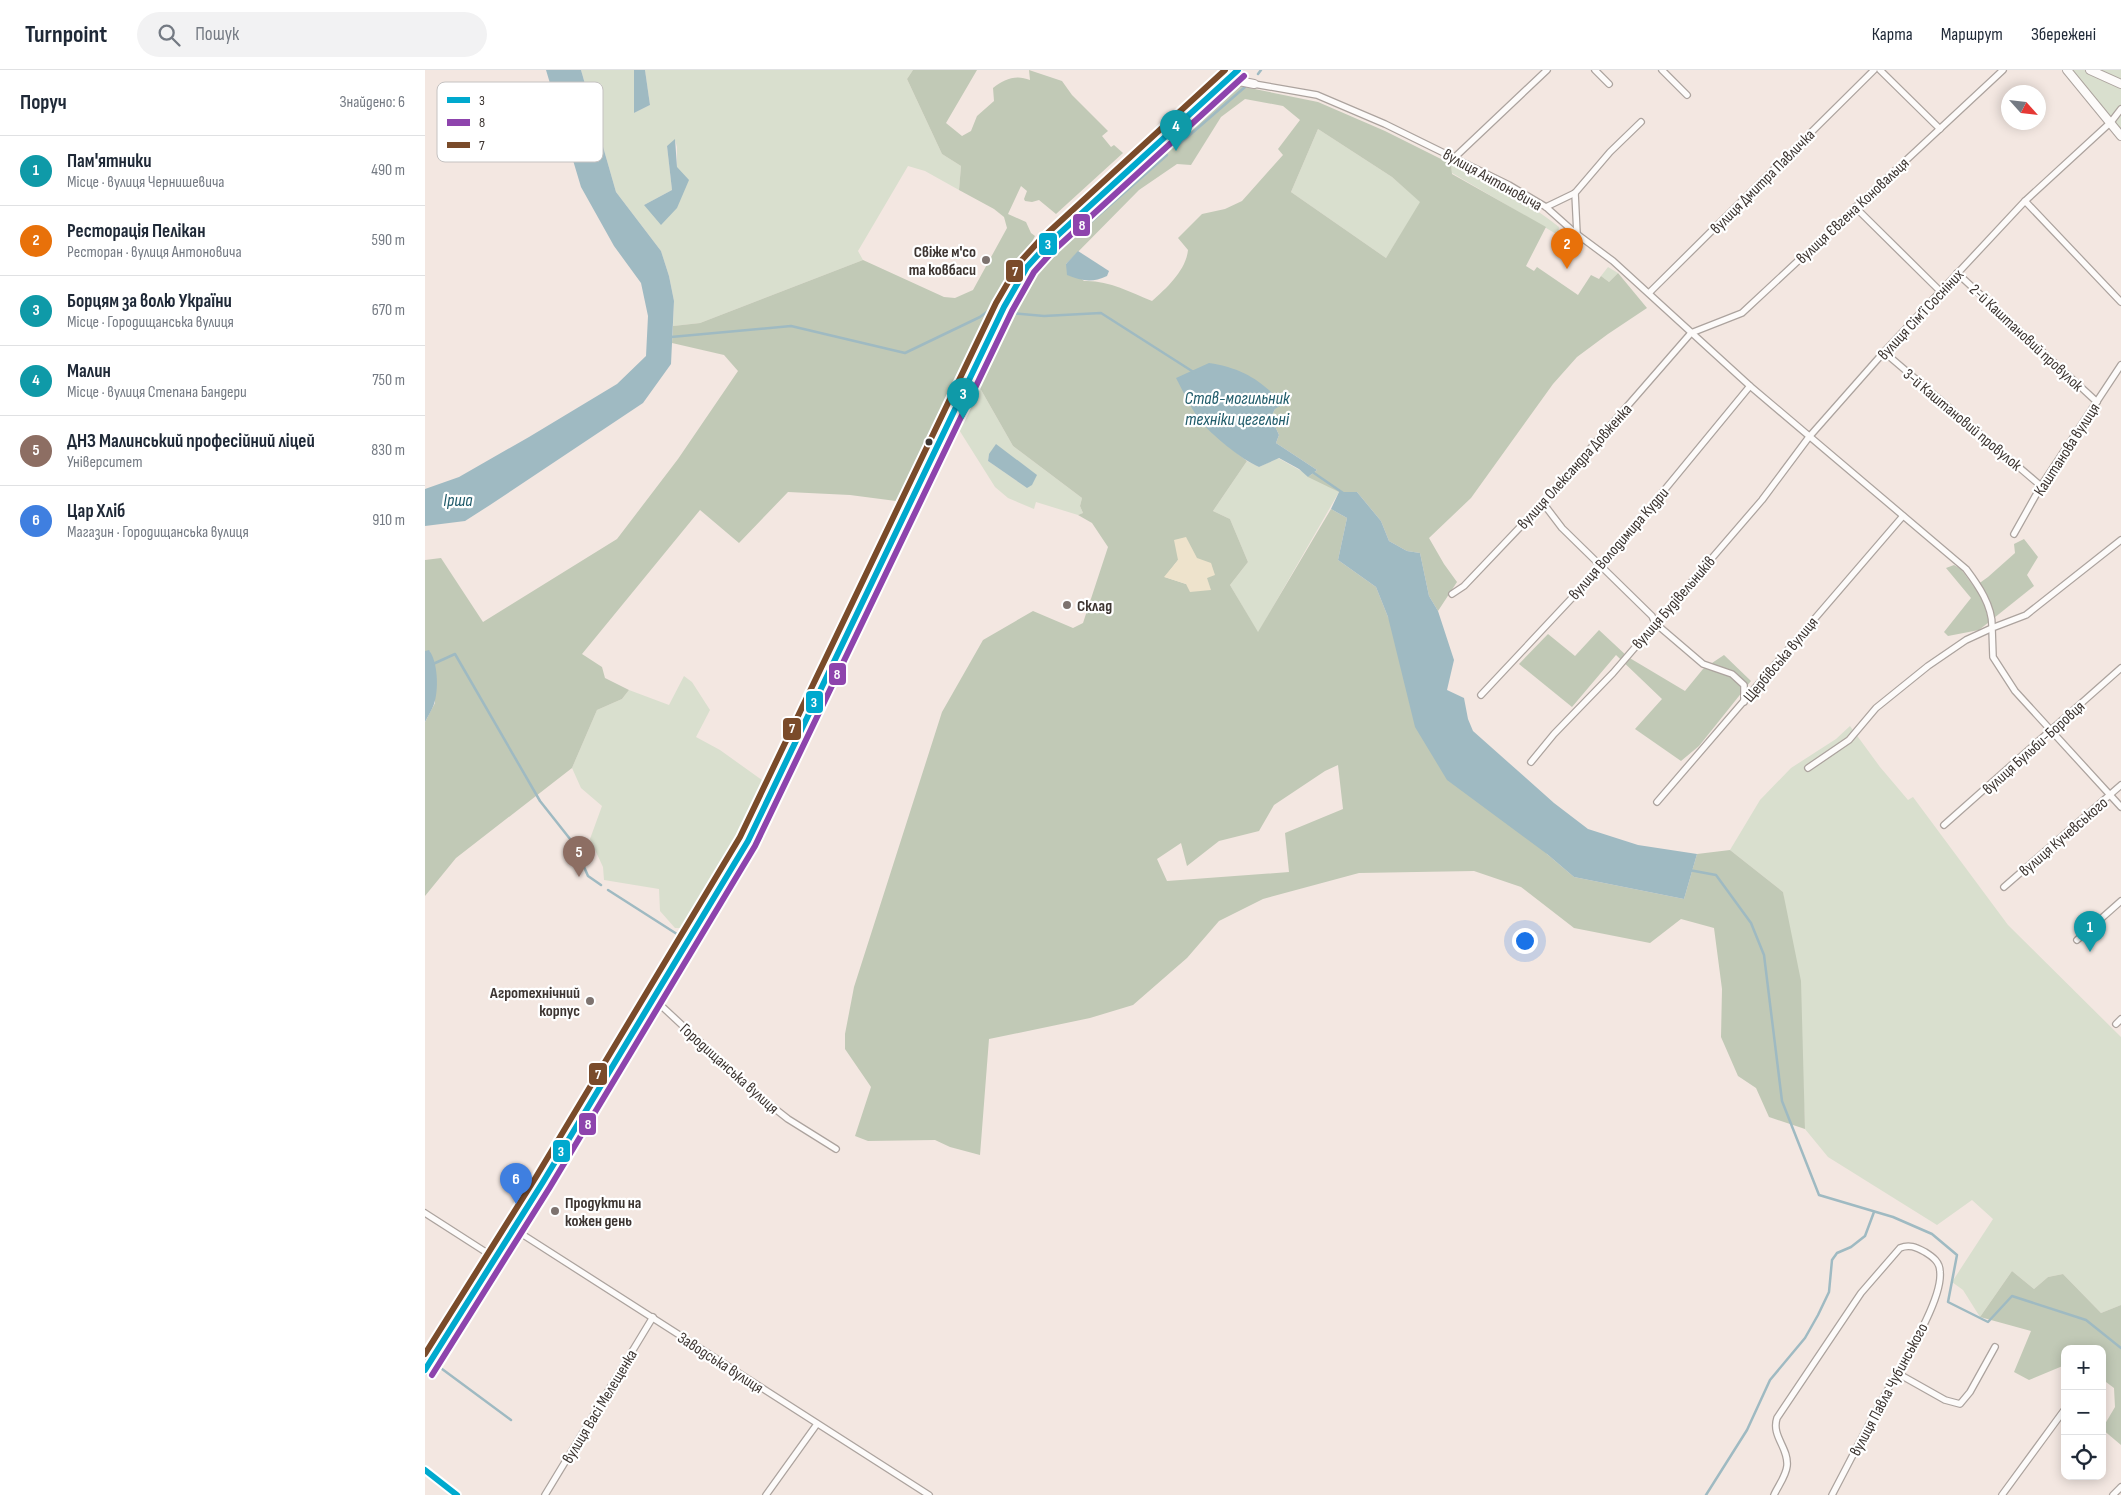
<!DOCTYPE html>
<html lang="uk">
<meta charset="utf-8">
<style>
:root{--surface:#fff;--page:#f2f2f3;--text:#1f2937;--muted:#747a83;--line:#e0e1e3;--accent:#7d736f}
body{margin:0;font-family:"Sofia Sans Condensed",sans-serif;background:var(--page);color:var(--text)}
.controls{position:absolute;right:15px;bottom:15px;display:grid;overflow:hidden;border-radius:10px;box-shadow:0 2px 12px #0003}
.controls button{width:45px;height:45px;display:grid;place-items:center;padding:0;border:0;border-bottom:1px solid var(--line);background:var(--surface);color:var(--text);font:25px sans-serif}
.compass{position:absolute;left:1576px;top:15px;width:45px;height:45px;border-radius:50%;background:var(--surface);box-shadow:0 2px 12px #0003;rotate:117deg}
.you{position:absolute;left:1099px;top:870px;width:18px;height:18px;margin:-12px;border:4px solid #fff;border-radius:50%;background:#1a73e8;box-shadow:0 0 0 8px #1a73e833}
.badge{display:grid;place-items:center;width:32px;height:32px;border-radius:50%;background:var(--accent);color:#fff;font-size:16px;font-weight:700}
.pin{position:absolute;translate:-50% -41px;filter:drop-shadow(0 1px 2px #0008)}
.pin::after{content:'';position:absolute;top:26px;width:18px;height:15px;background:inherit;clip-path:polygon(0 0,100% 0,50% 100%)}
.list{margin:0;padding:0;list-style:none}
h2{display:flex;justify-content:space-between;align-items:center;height:65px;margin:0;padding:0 20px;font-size:21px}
h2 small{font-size:16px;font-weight:400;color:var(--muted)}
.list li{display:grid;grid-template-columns:32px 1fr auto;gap:15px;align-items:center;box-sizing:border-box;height:70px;padding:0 20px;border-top:1px solid var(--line)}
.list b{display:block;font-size:19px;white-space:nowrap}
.list p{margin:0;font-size:16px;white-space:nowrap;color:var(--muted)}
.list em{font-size:16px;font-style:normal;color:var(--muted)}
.icon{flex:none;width:28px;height:28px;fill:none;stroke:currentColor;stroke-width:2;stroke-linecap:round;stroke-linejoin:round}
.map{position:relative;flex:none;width:1696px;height:1425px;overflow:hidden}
header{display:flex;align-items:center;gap:30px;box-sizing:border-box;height:70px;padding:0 25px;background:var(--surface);border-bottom:1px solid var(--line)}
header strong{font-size:24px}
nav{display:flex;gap:28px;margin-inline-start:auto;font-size:18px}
.search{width:350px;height:45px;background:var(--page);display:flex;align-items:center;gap:12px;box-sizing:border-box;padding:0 18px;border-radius:28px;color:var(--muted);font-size:19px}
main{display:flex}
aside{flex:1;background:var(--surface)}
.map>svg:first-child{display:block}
.green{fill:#d9dfce;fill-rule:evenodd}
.forest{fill:#c1c9b6;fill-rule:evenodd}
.sand{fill:#eee3cc}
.water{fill:#9fbac2}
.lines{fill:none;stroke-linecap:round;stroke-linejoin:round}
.stream{stroke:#9fbac2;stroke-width:2.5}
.minor-casing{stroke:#aca39e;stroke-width:8}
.tertiary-casing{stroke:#aca39e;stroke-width:10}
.minor{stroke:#fdfbfa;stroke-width:5.5}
.tertiary{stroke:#fdfbfa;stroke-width:8}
.bus-1-casing{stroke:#fff;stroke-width:10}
.bus-2-casing{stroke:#fff;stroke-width:10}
.bus-3-casing{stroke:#fff;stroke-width:10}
.bus-1{stroke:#00a9ce;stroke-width:6}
.bus-2{stroke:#8e44ad;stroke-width:6}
.bus-3{stroke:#7a4b2a;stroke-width:6}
.poi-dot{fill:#7d736f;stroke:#fff;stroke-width:2}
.bus-dot{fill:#3d3531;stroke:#fff;stroke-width:2}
.labels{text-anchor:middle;stroke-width:4.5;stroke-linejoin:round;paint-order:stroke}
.street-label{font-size:16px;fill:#3d3531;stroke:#fff}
.poi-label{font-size:16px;font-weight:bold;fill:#3d3531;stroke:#fff;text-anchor:end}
.water-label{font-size:18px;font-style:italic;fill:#215c6b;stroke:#fff}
.key{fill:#fff;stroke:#c5c2c1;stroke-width:1}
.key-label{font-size:14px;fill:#3d3531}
.line-badge{stroke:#fff;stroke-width:2}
.badge-label{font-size:14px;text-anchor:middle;font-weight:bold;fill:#fff}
</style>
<header>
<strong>Turnpoint</strong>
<div class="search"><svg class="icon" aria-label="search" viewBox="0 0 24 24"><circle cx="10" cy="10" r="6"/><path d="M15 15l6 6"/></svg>Пошук</div>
<nav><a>Карта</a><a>Маршрут</a><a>Збережені</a></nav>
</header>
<main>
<aside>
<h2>Поруч<small>Знайдено: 6</small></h2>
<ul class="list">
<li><span class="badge" style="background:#0f9aa8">1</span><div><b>Пам'ятники</b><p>Місце · вулиця Чернишевича</p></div><em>490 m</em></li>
<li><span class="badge" style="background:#e8710a">2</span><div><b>Ресторація Пелікан</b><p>Ресторан · вулиця Антоновича</p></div><em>590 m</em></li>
<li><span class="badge" style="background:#0f9aa8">3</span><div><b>Борцям за волю України</b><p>Місце · Городищанська вулиця</p></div><em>670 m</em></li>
<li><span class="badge" style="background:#0f9aa8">4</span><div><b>Малин</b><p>Місце · вулиця Степана Бандери</p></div><em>750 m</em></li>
<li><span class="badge" style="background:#8d6e63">5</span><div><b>ДНЗ Малинський професійний ліцей</b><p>Університет</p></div><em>830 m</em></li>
<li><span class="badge" style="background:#3f7fe0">6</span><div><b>Цар Хліб</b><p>Магазин · Городищанська вулиця</p></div><em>910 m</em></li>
</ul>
</aside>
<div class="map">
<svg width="1696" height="1425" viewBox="0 0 1696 1425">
<rect width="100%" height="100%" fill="#f3e7e1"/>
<g class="green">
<path d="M156,0H209V43L225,35L220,0H488L482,9L517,84L536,96L534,120L500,101L483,96L433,181L438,190L275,253L248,256L249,231L244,206L236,181L191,122ZM250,70L252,77V138L219,135L247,120L242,76Z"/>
<polygon points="1640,0 1696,0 1696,66"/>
<polygon points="893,59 967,107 996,132 961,188 866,122"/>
<path d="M1026,94C1063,113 1102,131 1134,157L1133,165L1027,103Z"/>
<polygon points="1183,197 1193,203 1184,212 1176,206"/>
<path d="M551,311L588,376L657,428L655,436L658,443L653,445L611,432L609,439L583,428L570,417L531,355L532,351ZM564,384L602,418L563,391Z"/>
<polygon points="853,388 914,422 833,563 805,515 823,492 805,449 788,441 822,391 834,397"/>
<polygon points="259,606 267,612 285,640 271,667 295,680 341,713 268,850 262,858 250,858 235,841 234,819 179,810 178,797 165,769 177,736 156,718 147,698 172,640 197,629 204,620 244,635"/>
<polygon points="1425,656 1455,697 1483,730 1488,727 1583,855 1696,967 1696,1235 1676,1243 1638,1204 1623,1207 1609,1219 1587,1201 1555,1247 1538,1220 1527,1212 1568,1149 1547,1130 1512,1155 1403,1087 1380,1059 1377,985 1358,822 1305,780 1335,730 1366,698 1411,669"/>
</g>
<g class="forest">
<path d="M488,0H552L521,53L537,66L546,61L552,46L569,31L568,18C579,9 591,4 605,10L604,0L637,11L647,25L683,61L677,66L686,77L689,75L698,83L631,144L614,130L607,132L600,131L599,129L602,121L596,116L583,144L601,152L606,163L610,166L471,431L425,425L363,422L314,473L275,440L157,584L177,597L180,608L204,620L197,629L172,640L147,698L31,788L0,826V652L10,633L5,581H0V490L16,488L58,552L192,469L253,389L313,301L299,285L247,273L248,256L275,253L438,190L519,227L530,228L548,220L582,158L579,147L569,139L534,120L536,96L517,84L482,9Z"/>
<path d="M815,16L893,32L960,61L1026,94L1027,104L1121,157L1101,196L1109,201L1112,197L1153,225L1166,205L1174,209L1176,206L1184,212L1193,203L1222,238L1183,264L1152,287L1128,314L1046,428L1004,468L1019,494L1032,512L1013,541L1004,526L995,483L982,481L964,471L956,451L932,422H914L883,407L892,400L851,373L854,365L846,347L850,339L799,373L822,391L788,441L805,449L823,492L805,515L833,562L906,439L922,448L913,490L951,517L963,547L1122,784L1149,807L1259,829L1272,784L1305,780L1358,822L1376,911L1380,1059L1344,1047L1331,1018L1313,1006L1296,967L1297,919L1289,858L1256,849L1225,873L1149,858L1096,817L1049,801L934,803L838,829L794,851L762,888L708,935L665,948L564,969L555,1085L525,1077L510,1070L443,1071L430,1066L446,1017L420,979V964L429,917L517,642L558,570L608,541L648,558L658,553L683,477L667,453L653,445L658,443L655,436L657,428L588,376L551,311L580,250L602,213L614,198L642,170ZM820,29L858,36L875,50L853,79L858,85L817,131L800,139L777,144L753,168L763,180C761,200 742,218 727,231C705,222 683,210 659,211L641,194L714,120L752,94L766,95L796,47ZM893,59L967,107L995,132L961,188L866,122ZM753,490L786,494L787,501L782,508L761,514L740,507ZM913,695L918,739L860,763L864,802L742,811L732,789L756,773L762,796L794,771L834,761L849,735L900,701Z"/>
<polygon points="1599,469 1613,487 1602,505 1609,516 1554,560 1523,566 1519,562 1546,528 1521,498 1529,495 1536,499 1549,517 1563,507 1590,483 1589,474"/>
<polygon points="1174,560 1203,587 1260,621 1278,599 1299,585 1326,611 1274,676 1256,691 1210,659 1237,629 1191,585 1147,637 1094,594 1123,564 1150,586"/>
<polygon points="1587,1201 1609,1219 1623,1207 1638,1204 1676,1243 1696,1235 1696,1375 1677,1359 1690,1337 1689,1318 1677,1309 1677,1279 1640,1279 1640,1295 1604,1310 1589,1302 1606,1261 1555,1247"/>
</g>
<polygon class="sand" points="761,467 772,488 786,493 790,505 782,508 786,520 765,522 761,514 739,507 753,490 749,470"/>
<g class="water">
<polygon points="121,0 156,0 191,122 236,181 244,206 249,231 246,294 218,333 65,435 40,451 0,456 0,419 34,407 104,367 192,314 221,286 223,246 216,213 189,176 156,117"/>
<polygon points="209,0 220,0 225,35 209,43"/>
<polygon points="250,69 252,97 264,110 252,138 236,155 219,135 247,120 242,76"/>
<path d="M653,181L684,201L682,206C667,213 657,211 642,205L641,194Z"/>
<path d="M784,293C817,298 836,310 858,334L850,339L846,347L854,365L851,373L892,400L883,407L874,399L854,388L834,397C816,389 786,365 774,349C765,337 758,321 751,308Z"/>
<polygon points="571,374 612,405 607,415 602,418 563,391 564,384"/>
<polygon points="914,422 932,422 956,451 964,471 982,481 995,483 1004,526 1013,541 1029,590 1022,620 1039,628 1043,649 1048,661 1129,733 1163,759 1213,775 1272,784 1259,829 1149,807 1122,784 1022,710 990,657 963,547 951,517 913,490 922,448 906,439"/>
<path d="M4,580C13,592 14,620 9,634C7,640 3,646 0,652V581Z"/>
</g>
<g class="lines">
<g class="stream">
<polyline points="833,4 836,0"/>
<polyline points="751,77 820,17"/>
<polyline points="634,180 742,85"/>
<polyline points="585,243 619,246 676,243 770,303"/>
<polyline points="246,267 366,256 480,283 555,247 571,235"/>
<polyline points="886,401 921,425"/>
<polyline points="8,594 30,584 115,731 149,774 163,806 176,815"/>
<polyline points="1264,800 1291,805 1326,853 1339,885 1357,1031 1394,1125 1468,1147 1507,1164 1532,1185 1523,1232 1563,1252 1587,1226 1661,1250 1696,1278"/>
<polyline points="183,820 255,866"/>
<polyline points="9,1293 86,1350"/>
<polyline points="1281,1425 1322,1360 1345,1310 1380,1268 1393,1245 1404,1222 1407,1190 1412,1183 1426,1177 1440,1166 1449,1142"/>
</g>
<g class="minor-casing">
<g id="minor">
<polyline points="1170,0 1184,14"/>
<polyline points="1237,0 1262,25"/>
<polyline points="1455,0 1515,59"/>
<path d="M829,14L892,25L960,54L1084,115L1121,137L1149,162L1188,191L1325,316L1541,499C1553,515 1568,536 1567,558L1541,570L1503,596L1451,638L1424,670L1383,698"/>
<polyline points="1029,88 1122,0"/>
<polyline points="1150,123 1152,164"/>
<polyline points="1600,131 1696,232"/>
<polyline points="1121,137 1150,123 1185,82 1216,52"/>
<polyline points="1430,137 1515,221"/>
<polyline points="1532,203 1672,332"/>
<polyline points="1225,222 1449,0"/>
<polyline points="1459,282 1616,416"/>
<polyline points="1118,433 1137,458 1227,546 1230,553 1278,594 1307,604 1319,615 1319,632"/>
<polyline points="1589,464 1616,416 1696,295"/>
<polyline points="1696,470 1601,545 1567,558 1568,587 1590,621 1696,737"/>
<polyline points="1027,524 1039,516 1118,433 1266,263 1317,243 1578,0"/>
<polyline points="1056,625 1176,497 1325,316"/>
<polyline points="1106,692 1129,664 1188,603 1337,430 1384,367 1459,282 1600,131 1686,52 1696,39"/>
<polyline points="1232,732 1478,446"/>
<polyline points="1519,755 1696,598"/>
<polyline points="1579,817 1696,715"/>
<polyline points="1652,870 1696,831"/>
<polyline points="229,929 330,1023 363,1049 411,1079"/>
<polyline points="1691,954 1696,949"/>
<polyline points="0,1143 70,1188"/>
<polyline points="89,1159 504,1425"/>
<polyline points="1472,1303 1520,1330 1535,1334 1545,1322 1570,1277"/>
<polyline points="0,1400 32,1425"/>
<polyline points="120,1425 228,1247"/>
<polyline points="341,1425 392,1354"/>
<path d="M1349,1425C1353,1416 1361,1406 1362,1396C1364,1378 1346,1366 1352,1348L1436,1223L1475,1178C1484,1174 1491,1177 1500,1182C1508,1187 1515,1192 1515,1202C1518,1231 1475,1297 1461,1323C1442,1357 1425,1391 1407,1425"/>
<polyline points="1577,1425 1640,1339"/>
<polyline points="1688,1425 1696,1417"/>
</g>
</g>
<g class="tertiary-casing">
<g id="tertiary">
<polyline points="1642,0 1696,66"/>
<polyline points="1665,0 1696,14"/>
<polyline points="806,7 814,11 829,14"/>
<polyline points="0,1300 118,1112 323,771 579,237 602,197 621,176 813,0"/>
</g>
</g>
<use href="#minor" class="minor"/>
<use href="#tertiary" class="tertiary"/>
<g class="bus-1-casing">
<g id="bus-1">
<polyline points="0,1300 118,1112 323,771 579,237 602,197 621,176 813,0"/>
<polyline points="0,1400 32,1425"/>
</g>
</g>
<g class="bus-2-casing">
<polyline id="bus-2" points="7,1305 125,1117 330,776 587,241 609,202 627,182 819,6"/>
</g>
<g class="bus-3-casing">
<polyline id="bus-3" points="0,1284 111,1107 315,767 571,233 595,192 615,170 800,0"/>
</g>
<use href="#bus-1" class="bus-1"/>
<use href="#bus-2" class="bus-2"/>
<use href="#bus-3" class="bus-3"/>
</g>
<g class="poi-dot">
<circle cx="561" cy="190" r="5"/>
<circle cx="642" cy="535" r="5"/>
<circle cx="165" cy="931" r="5"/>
<circle cx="130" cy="1141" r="5"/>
</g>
<circle class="bus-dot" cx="504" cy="372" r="4.5"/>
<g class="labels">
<g class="street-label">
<text transform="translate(1068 109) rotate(29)" y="6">вулиця Антоновича</text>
<text transform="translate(1337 111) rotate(-45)" y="6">вулиця Дмитра Павличка</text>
<text transform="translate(1427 140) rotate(-43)" y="6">вулиця Євгена Коновальця</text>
<text transform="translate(1495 244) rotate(-47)" y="6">вулиця Сім’ї Сосніних</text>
<text transform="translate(1602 267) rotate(43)" y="6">2-й Каштановий провулок</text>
<text transform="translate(1538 349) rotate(40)" y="6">3-й Каштановий провулок</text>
<text transform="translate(1641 379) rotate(-57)" y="6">Каштанова вулиця</text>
<text transform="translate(1149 396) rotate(-48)" y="6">вулиця Олександра Довженка</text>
<text transform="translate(1193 473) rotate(-49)" y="6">вулиця Володимира Кудри</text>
<text transform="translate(1248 532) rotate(-49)" y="6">вулиця Будівельників</text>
<text transform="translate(1355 589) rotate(-50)" y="6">Щербівська вулиця</text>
<text transform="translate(1608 677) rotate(-42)" y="6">вулиця Бульби-Боровця</text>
<text transform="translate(1638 766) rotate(-41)" y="6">вулиця Кучевського</text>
<text transform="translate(305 998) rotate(42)" y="6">Городищанська вулиця</text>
<text transform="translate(296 1292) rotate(33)" y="6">Заводська вулиця</text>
<text transform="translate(1463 1319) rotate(-62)" y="6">вулиця Павла Чубинського</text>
<text transform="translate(174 1336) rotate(-59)" y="6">вулиця Васі Мелещенка</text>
</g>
<g class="poi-label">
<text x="551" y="187">Свіже м'со<tspan x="551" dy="18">та ковбаси</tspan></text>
<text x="652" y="541" text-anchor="start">Склад</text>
<text x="155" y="928">Агротехнічний<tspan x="155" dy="18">корпус</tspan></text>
<text x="140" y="1138" text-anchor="start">Продукти на<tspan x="140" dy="18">кожен день</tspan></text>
</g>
<g class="water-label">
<text x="812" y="334">Став-могильник<tspan x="812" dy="21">техніки цегельні</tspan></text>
<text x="33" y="436">Ірша</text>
</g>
</g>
<rect x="12" y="12" width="166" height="80" rx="8" class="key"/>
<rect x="22" y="27" width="23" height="6" fill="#00a9ce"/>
<rect x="22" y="49" width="23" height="7" fill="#8e44ad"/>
<rect x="22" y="72" width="23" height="6" fill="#7a4b2a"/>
<g class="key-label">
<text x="54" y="35">3</text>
<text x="54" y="57">8</text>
<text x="54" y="80">7</text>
</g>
<g class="line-badge">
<rect x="647" y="143" width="19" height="24" rx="5" fill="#8e44ad"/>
<rect x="613" y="162" width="20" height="24" rx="5" fill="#00a9ce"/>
<rect x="580" y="189" width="19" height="24" rx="5" fill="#7a4b2a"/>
<rect x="403" y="592" width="19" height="24" rx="5" fill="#8e44ad"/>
<rect x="380" y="620" width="19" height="24" rx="5" fill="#00a9ce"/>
<rect x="357" y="647" width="20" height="24" rx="5" fill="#7a4b2a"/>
<rect x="163" y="992" width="20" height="24" rx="5" fill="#7a4b2a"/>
<rect x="153" y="1042" width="19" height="24" rx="5" fill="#8e44ad"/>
<rect x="127" y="1069" width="19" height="24" rx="5" fill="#00a9ce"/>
</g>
<g class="badge-label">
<text x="657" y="160">8</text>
<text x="623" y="179">3</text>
<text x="590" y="206">7</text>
<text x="412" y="609">8</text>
<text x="389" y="637">3</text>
<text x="367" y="663">7</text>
<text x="173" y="1009">7</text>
<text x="163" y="1059">8</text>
<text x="136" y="1086">3</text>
</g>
</svg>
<div class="controls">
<button>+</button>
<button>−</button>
<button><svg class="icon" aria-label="locate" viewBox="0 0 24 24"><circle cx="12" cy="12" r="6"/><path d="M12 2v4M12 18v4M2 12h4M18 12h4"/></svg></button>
</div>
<svg class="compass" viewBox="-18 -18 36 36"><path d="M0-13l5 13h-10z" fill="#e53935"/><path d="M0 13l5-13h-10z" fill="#747a83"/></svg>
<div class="you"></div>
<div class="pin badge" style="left:1665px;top:882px;background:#0f9aa8">1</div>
<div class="pin badge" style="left:1142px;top:199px;background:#e8710a">2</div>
<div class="pin badge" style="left:538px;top:349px;background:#0f9aa8">3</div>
<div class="pin badge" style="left:751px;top:81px;background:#0f9aa8">4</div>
<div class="pin badge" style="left:154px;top:807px;background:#8d6e63">5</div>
<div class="pin badge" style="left:91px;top:1134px;background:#3f7fe0">6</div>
</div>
</main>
